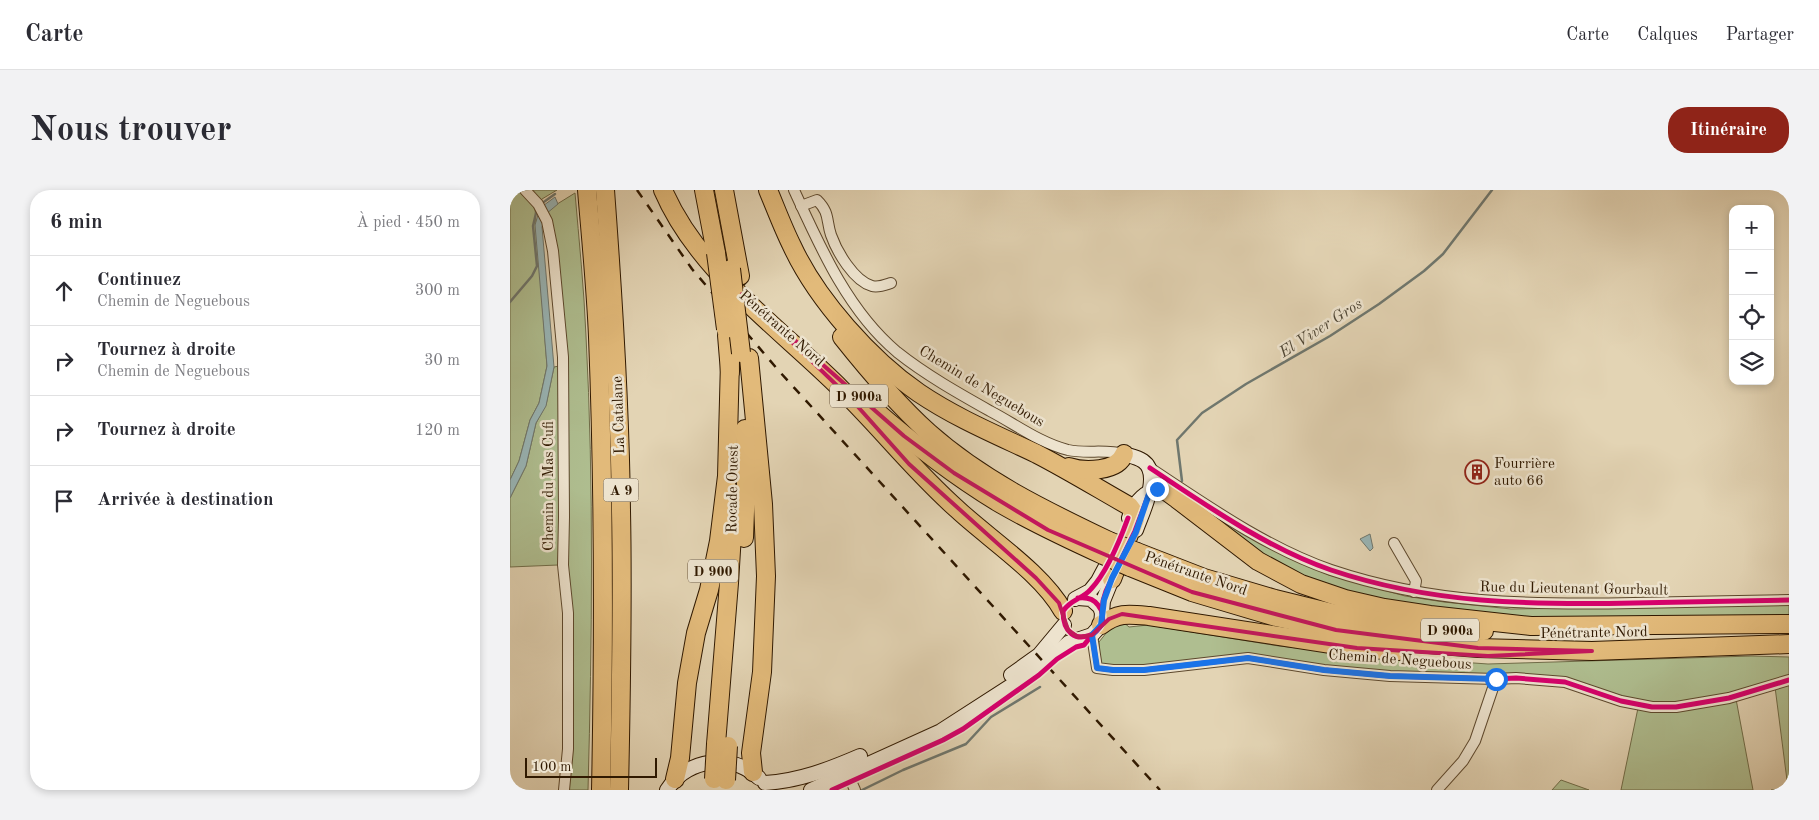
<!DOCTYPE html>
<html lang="fr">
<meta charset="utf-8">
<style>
:root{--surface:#fff;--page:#f2f2f3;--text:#2b2b33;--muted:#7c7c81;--line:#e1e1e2;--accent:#8f2418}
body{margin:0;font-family:"Old Standard TT",serif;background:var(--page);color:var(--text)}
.controls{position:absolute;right:15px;top:15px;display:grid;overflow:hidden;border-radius:10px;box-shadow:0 2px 8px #0003}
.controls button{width:45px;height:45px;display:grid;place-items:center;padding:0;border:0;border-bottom:1px solid var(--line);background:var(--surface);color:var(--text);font:25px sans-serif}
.scale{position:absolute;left:15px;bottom:12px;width:132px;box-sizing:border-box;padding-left:5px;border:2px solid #301900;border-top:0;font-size:14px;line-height:18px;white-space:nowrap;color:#301900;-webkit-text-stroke:4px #ede3ce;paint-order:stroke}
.stop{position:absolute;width:15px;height:15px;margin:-11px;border:4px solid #1a73e8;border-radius:50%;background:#fff}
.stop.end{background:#1a73e8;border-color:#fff;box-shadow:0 1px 5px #0008}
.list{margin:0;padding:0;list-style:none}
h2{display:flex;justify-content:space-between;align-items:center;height:65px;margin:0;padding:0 20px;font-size:21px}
h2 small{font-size:16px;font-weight:400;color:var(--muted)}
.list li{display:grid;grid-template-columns:32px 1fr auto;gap:15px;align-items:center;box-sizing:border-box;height:70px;padding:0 20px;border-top:1px solid var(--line)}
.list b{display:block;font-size:19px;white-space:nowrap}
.list p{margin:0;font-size:16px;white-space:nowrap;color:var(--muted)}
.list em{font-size:16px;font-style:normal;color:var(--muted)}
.icon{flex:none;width:28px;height:28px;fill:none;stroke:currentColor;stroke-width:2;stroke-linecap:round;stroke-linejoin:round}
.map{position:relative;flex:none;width:1279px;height:600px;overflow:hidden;border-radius:20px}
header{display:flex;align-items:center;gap:30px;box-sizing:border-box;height:70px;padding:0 25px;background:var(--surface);border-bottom:1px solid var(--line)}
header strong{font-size:24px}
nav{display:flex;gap:28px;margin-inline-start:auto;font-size:18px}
.intro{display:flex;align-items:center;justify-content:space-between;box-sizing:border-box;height:120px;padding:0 30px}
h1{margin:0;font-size:35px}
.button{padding:12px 22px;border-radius:20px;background:var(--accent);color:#fff;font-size:18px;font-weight:700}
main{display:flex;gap:30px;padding:0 30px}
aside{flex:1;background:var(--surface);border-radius:20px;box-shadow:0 2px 8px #0003}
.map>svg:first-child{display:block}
.green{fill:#afbe90;stroke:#706c48}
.water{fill:#99b6b7;stroke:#6f776e}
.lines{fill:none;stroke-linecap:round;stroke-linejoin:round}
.stream{stroke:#6f776e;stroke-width:2.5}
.street-casing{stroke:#5d482d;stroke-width:12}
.secondary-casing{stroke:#301900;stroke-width:16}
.highway-casing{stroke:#301900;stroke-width:20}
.street{stroke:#ede3ce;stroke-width:10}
.secondary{stroke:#ede3ce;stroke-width:14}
.highway{stroke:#e2ba7a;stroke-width:18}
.rail{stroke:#301900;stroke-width:2.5;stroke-dasharray:9 9;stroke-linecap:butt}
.highway-bridge-casing{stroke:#301900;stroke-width:20;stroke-linecap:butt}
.highway-bridge{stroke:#e2ba7a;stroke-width:18}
.cycleway-casing{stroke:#ede3ce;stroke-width:8}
.cycleway{stroke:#d6006c;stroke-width:5}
.route{stroke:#1a73e8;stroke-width:6}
.marked{fill:none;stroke:#c2185b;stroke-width:4;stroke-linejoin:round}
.labels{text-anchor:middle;stroke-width:5;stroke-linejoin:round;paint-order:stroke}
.shield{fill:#ede3ce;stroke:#69563e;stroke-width:1}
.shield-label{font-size:14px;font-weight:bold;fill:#301900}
.street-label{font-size:15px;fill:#301900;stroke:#ede3ce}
.poi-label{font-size:15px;fill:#301900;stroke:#ede3ce;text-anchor:start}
.water-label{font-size:16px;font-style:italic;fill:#504837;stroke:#ede3ce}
</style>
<header>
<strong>Carte</strong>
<nav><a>Carte</a><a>Calques</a><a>Partager</a></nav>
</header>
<div class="intro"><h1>Nous trouver</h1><a class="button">Itinéraire</a></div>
<main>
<aside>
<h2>6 min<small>À pied · 450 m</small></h2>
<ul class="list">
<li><svg class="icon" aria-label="ahead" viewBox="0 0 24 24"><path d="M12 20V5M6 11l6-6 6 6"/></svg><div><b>Continuez</b><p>Chemin de Neguebous</p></div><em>300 m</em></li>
<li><svg class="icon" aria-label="right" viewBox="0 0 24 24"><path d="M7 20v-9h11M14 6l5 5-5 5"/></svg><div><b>Tournez à droite</b><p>Chemin de Neguebous</p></div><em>30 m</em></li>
<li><svg class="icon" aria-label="right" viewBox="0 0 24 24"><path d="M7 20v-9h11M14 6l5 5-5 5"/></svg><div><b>Tournez à droite</b></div><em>120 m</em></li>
<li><svg class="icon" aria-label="arrive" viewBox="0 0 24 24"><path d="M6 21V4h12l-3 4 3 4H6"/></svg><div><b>Arrivée à destination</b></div></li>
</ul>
</aside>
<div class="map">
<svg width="1279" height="600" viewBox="0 0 1279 600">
<rect width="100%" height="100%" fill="#e3d4b4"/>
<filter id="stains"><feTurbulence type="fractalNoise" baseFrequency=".004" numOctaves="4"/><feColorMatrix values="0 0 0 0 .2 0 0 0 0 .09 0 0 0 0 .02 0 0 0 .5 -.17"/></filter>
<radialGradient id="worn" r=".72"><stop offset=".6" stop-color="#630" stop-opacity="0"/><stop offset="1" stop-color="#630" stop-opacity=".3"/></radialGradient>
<g class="green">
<polygon points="0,0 47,0 32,9 25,18 37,176 29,213 20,230 9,271 0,290"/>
<path d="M65,3C69,50 74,98 76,146C84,297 82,449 78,600H58L57,176L36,24L44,16Z"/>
<polygon points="49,176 50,327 48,375 0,377 0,308 16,276 26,233 36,215 44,177"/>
<polygon points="670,303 717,334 786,371 819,385 895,406 934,412 1001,419 1279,415 1279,427 1022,429 921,418 837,403 793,388 752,366"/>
<polygon points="612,431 619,437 638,435 769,456 851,465 978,474 1242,466 1279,467 1279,486 1218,504 1166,513 1143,513 1112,507 1056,488 880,482 814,476 738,464 634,476 590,475 589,452 597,442"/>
<polygon points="1279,495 1279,600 1261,600 1278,598 1265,497"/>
<polygon points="1226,509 1243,600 1111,600 1128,518"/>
<polygon points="1051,590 1079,600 1042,600"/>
</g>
<g class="water">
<polygon points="45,7 48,14 36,24 32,37 44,177 36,216 26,233 16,276 0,308 0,290 9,271 20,230 29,213 37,176 25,35 30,18"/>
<polygon points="860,344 863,358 860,361 850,349"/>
</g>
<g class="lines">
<g class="stream">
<polyline points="7,0 9,2"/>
<polyline points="31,14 45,4"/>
<polyline points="0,112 22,86 27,76 23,36 27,19"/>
<polyline points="672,291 667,250 692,223 736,194 820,146 869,114 914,81 933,64 982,0"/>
<polyline points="352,600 393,580 456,554 481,527 530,497"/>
</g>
<g class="street-casing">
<g id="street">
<polyline points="15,0 28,14 37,31 43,61 53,167 54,327 53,375 58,423 58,559 54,600"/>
<path d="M284,0C310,57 338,121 387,162C416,185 448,203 480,221C505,234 530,253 558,260C576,264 596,259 614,264"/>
<path d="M291,16L307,10C320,23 316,30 321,45C327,62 344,91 362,96C368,98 375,95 381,93"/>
<path d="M640,278C696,315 757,358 821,380C922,414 1019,415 1124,413C1176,412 1227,411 1279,410"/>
<polyline points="884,353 906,391 904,402"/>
<polyline points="582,445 587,478 603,480 634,480 738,468 814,480 880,486 986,489 1006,488 1055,492 1111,511 1142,517 1166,517 1219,508 1279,490"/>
<polyline points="337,582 345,600"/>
<polyline points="927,600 953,571 965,551 986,489"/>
</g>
</g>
<g class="secondary-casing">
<g id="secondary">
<path d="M614,264C620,266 627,267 633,271C652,284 632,323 626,340"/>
<path d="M619,328C624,314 632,303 647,299"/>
<polyline points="565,409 580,401 588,391 604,361"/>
<polyline points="592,423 593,411 606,379"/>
<polyline points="501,485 529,465 554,435"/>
<path d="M255,593C289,591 320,579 350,566"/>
<path d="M157,600C177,569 221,562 249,588"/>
<polyline points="301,600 431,541 527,479 558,453 582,445 591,435 592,423 590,417 581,409 568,408"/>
</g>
</g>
<g class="highway-casing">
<g id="highway">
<path d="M77,0C81,49 86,98 88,147C94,298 94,449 91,600"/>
<path d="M95,0C103,107 110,213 111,321C113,414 111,507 109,600"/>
<path d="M153,0C188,82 270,138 331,199C371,238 405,282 447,319C479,349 532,383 553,421"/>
<polyline points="194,0 206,63"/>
<polyline points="214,0 230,86"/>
<path d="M258,0C266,19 273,38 282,56C307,110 361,170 409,203C446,228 487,245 527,264C558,280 589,299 619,316L622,320L625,329L602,389"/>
<polyline points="217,145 220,182"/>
<path d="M332,147C359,181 387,214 419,243C472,290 536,321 599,351"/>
<polyline points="239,168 253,314 256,386 252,482 241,563 243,582"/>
<path d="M360,216C401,252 444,286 491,314C524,333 558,349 593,365"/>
<path d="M559,277C574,282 608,282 614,264"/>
<polyline points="647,299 656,301 667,309 748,371 791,394 835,409 874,418 920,425 1021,436 1279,434"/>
<polyline points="234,348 236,294 235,239"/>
<polyline points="627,362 694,388 765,409 826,424 924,439 974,441"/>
<polyline points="620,377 682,402 766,427 826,440 894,452 968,458 1082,461 1279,454"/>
<path d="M591,435C608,422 619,424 639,426L847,458L889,461"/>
<polyline points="206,554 219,393 223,328"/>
<polyline points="165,589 170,568 177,493 186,443 199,400 209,351 217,286 220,171"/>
</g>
</g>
<use href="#street" class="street"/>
<use href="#secondary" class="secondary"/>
<use href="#highway" class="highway"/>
<polyline class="rail" points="127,0 182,79 269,181 650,600"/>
<g class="highway-bridge-casing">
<g id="highway-bridge">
<polyline points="206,63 216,139"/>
<polyline points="221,79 231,163"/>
<polyline points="599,351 627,362"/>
<polyline points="593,365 620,377"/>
<polyline points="204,589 206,554"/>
<polyline points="216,590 218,556"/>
</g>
</g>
<use href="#highway-bridge" class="highway-bridge"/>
<g class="cycleway-casing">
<g id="cycleway">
<path d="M640,278C696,315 757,358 821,380C922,414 1019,415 1124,413C1176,412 1227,411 1279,410"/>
<path d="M568,408C576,407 583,408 588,415C609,442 553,468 553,421C561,409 573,409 581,399C597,382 610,350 618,328"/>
<polyline points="592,423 593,411 596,401 625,341 640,301"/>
<polyline points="582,445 587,478 603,480 634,480 738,468 814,480 880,486 986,489 1006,488 1055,492 1111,511 1142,517 1166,517 1219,508 1279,490"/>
<polyline points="322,600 433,550 453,539 529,485 547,469 566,457 574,455 582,445"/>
</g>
</g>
<use href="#cycleway" class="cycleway"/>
</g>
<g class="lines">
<polyline class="route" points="647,299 640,301 626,342 602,388 594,410 591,435 582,445 587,478 603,480 634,480 738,468 814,480 880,486 986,489"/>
</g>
<path class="marked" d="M232,104L394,246L444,283L538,340L682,402L826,440L968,458L1082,461L978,466L847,458L612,424L599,429L582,445L568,447L558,440L549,413L526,388L399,274L341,209Z"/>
<defs>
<g id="building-ring" transform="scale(1.25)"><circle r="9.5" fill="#ede3ce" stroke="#8f2418" stroke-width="1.5"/><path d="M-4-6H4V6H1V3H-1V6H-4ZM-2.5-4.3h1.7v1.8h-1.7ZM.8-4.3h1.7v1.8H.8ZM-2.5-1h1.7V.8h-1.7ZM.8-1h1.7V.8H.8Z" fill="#8f2418"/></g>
</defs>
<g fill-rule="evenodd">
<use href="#building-ring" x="967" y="282"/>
</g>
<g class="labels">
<g class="shield">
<rect x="320" y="194.5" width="58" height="23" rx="4"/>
<rect x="93.5" y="288.5" width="35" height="23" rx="4"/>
<rect x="178" y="369.5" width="50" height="23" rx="4"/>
<rect x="911" y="428.5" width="58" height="23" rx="4"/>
</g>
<g class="shield-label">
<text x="349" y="211">D 900a</text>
<text x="111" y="305">A 9</text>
<text x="203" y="386">D 900</text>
<text x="940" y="445">D 900a</text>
</g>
<g class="street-label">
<text transform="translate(272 138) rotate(41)" y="5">Pénétrante Nord</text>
<text transform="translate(472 196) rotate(31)" y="5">Chemin de Neguebous</text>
<text transform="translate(108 225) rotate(-92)" y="5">La Catalane</text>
<text transform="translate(38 296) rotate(-90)" y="5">Chemin du Mas Cufi</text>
<text transform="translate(222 299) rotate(-89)" y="5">Rocade Ouest</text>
<text transform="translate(686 383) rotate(19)" y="5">Pénétrante Nord</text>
<text transform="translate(1064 398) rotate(1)" y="5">Rue du Lieutenant Gourbault</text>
<text transform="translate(1084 442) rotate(-1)" y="5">Pénétrante Nord</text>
<text transform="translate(890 469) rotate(4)" y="5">Chemin de Neguebous</text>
</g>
<g class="poi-label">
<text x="984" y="278">Fourrière<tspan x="984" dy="17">auto 66</tspan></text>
</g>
<g class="water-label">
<text transform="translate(810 137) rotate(-33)" y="6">El Viver Gros</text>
</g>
</g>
<rect width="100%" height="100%" filter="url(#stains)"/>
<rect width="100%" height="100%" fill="url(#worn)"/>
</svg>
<div class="controls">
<button>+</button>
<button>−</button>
<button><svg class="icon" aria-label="locate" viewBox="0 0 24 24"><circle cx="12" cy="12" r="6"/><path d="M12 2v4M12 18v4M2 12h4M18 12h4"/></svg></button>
<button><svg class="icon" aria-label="layers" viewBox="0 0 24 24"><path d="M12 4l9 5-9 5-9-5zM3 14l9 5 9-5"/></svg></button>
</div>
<div class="scale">100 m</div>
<div class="stop" style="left:986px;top:489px"></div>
<div class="stop end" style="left:647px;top:299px"></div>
</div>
</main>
